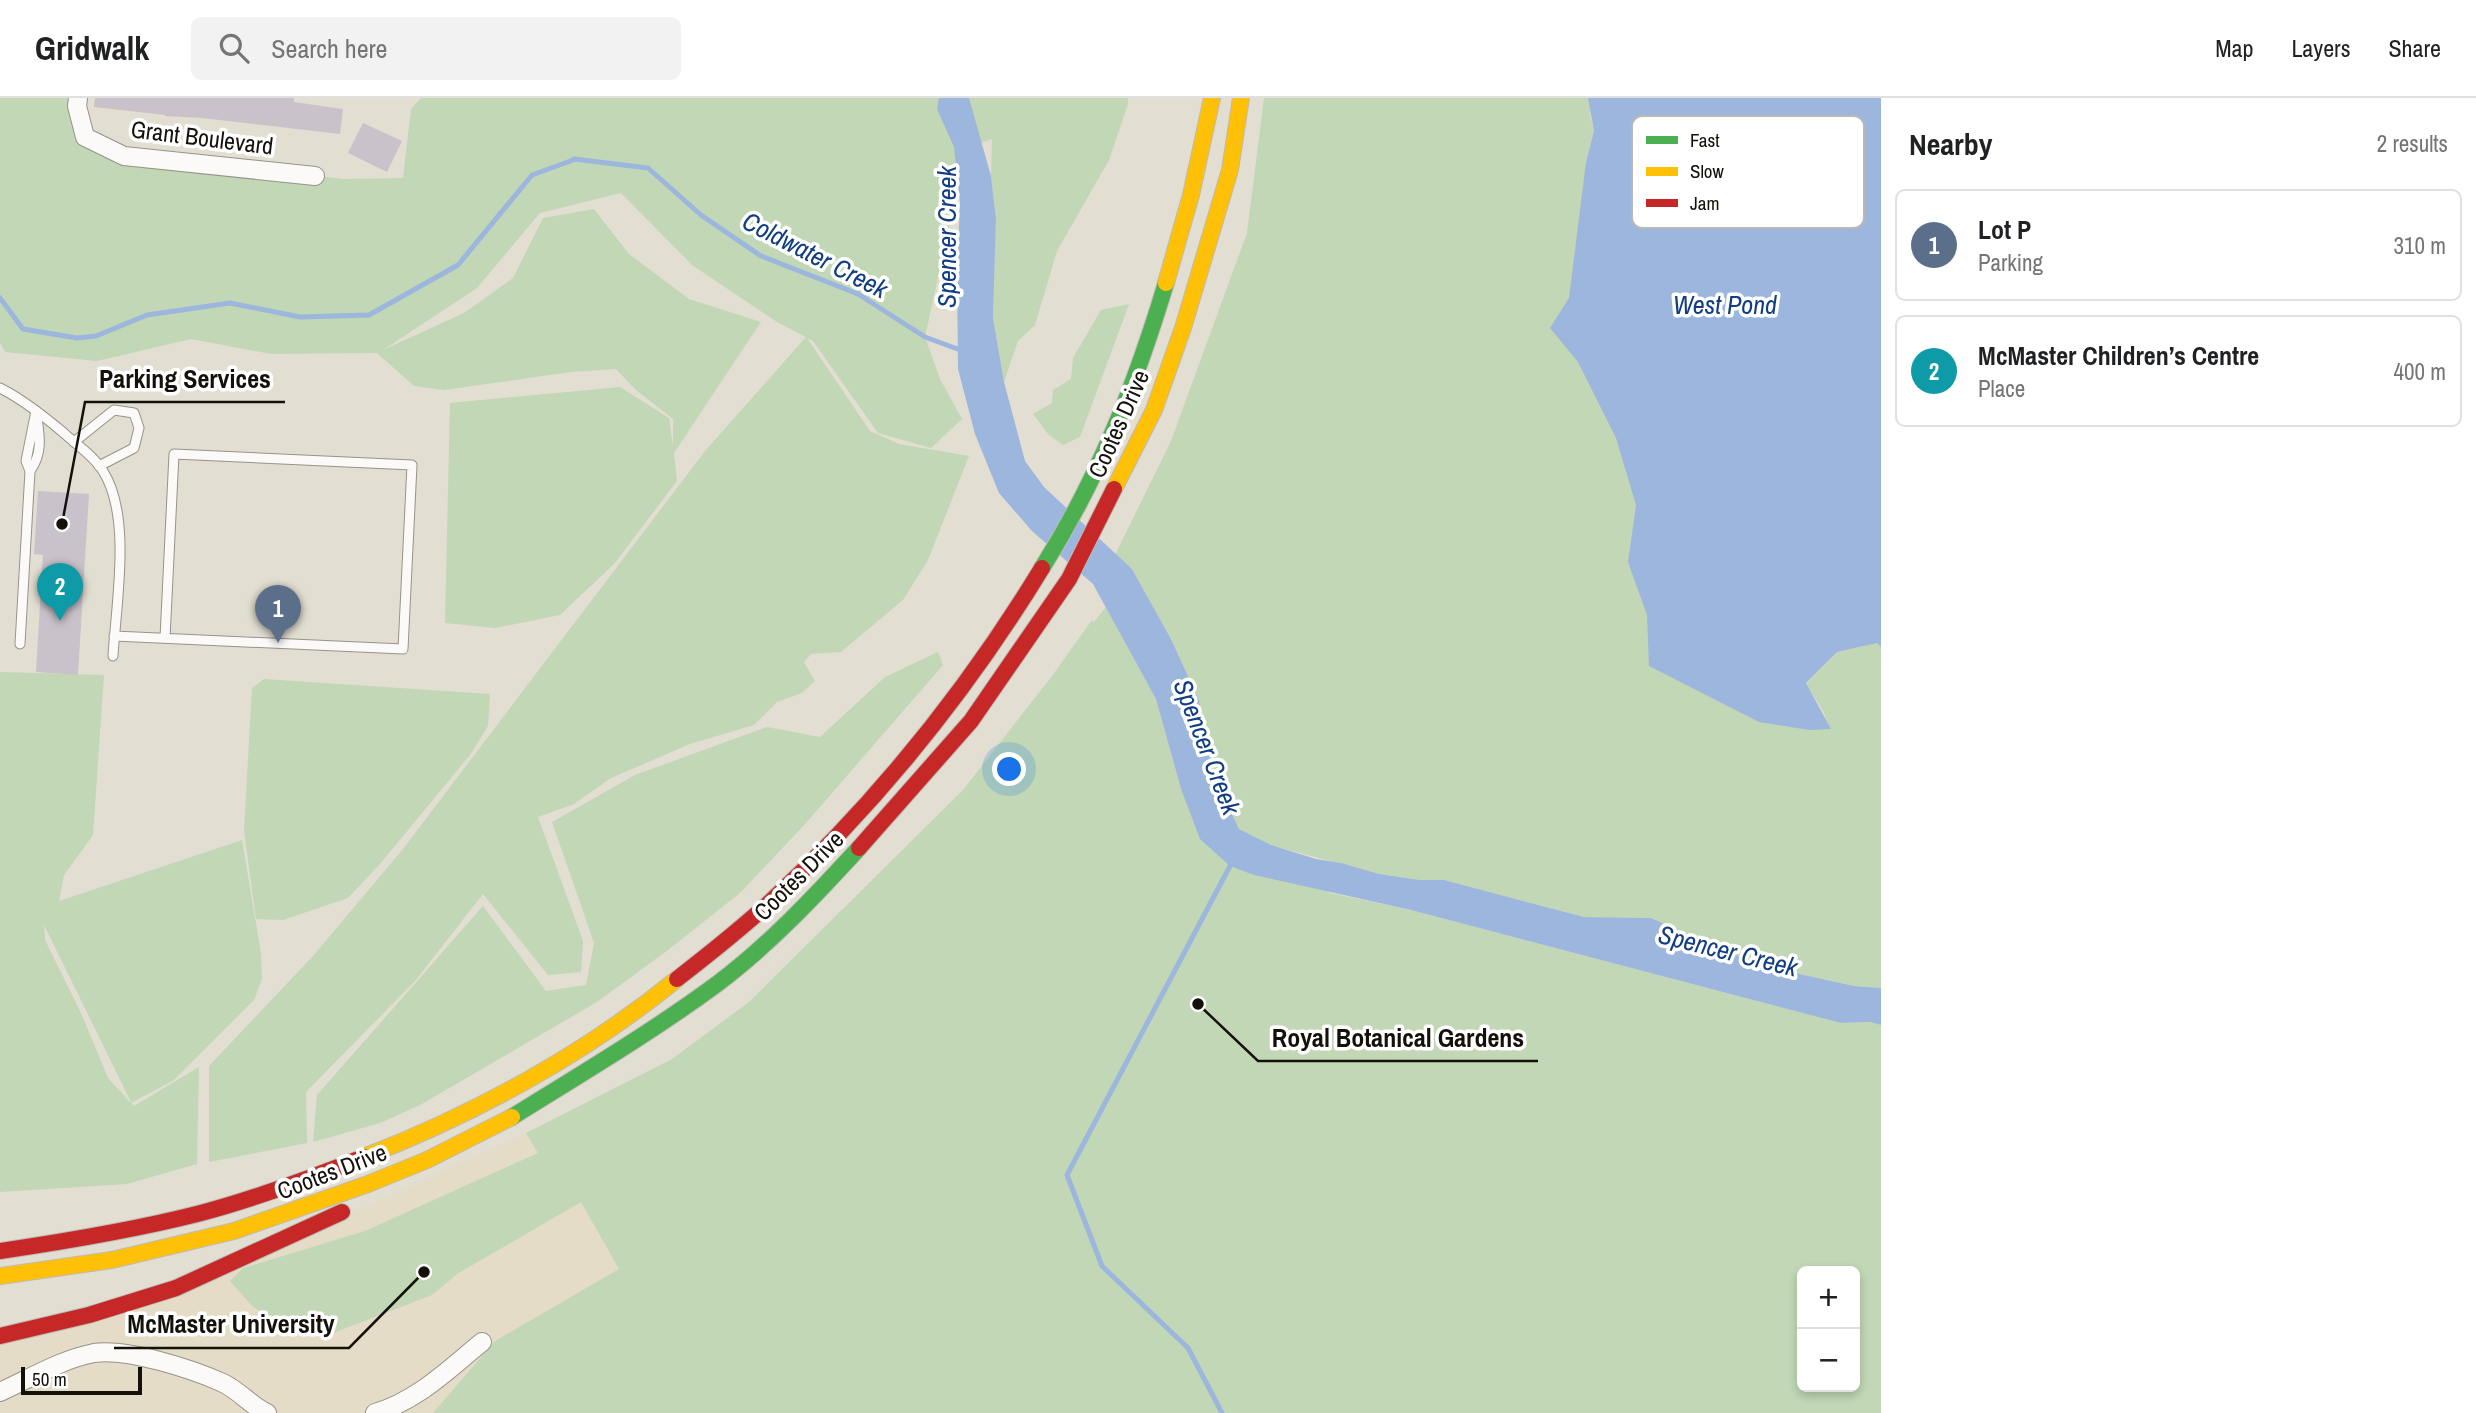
<!DOCTYPE html>
<meta charset="utf-8">
<style>
:root{--surface:#fff;--page:#f2f2f2;--text:#202124;--muted:#757577;--line:#e0e0e0;--accent:#5c5950}
body{margin:0;font-family:"Archivo Narrow",sans-serif;background:var(--page);color:var(--text)}
.controls{position:absolute;right:21px;bottom:21px;display:grid;overflow:hidden;border-radius:10px;box-shadow:0 4px 10px #0003}
.controls button{width:63px;height:63px;display:grid;place-items:center;padding:0;border:0;border-bottom:2px solid var(--line);background:var(--surface);color:var(--text);font:35px sans-serif}
.scale{position:absolute;left:21px;bottom:18px;width:121px;box-sizing:border-box;padding-left:7px;border:4px solid #14110a;border-top:0;font-size:19px;line-height:24px;white-space:nowrap;color:#14110a;-webkit-text-stroke:5px #fff;paint-order:stroke}
.you{position:absolute;left:1010px;top:672px;width:24px;height:24px;margin:-18px;border:5px solid #fff;border-radius:50%;background:#1a73e8;box-shadow:0 0 0 10px #1a73e833}
.badge{display:grid;place-items:center;width:46px;height:46px;border-radius:50%;background:var(--accent);color:#fff;font-size:23px;font-weight:700}
.pin{position:absolute;translate:-50% -58px;filter:drop-shadow(0 2px 4px #0008)}
.pin::after{content:'';position:absolute;top:37px;width:24px;height:21px;background:inherit;clip-path:polygon(0 0,100% 0,50% 100%)}
.list{margin:0;padding:0;list-style:none}
h2{display:flex;justify-content:space-between;align-items:center;height:91px;margin:0;padding:0 28px;font-size:30px}
h2 small{font-size:23px;font-weight:400;color:var(--muted)}
.list li{display:grid;grid-template-columns:46px 1fr auto;gap:21px;align-items:center;box-sizing:border-box;height:112px;margin:0 14px 14px;padding:0 14px;border:2px solid var(--line);border-radius:10px}
.list b{display:block;font-size:26px;white-space:nowrap}
.list p{margin:0;font-size:23px;white-space:nowrap;color:var(--muted)}
.list em{font-size:23px;font-style:normal;color:var(--muted)}
.icon{flex:none;width:38px;height:38px;fill:none;stroke:currentColor;stroke-width:2;stroke-linecap:round;stroke-linejoin:round}
.map{position:relative;flex:none;width:1881px;height:1315px;overflow:hidden}
header{display:flex;align-items:center;gap:42px;box-sizing:border-box;height:98px;padding:0 35px;background:var(--surface);border-bottom:2px solid var(--line)}
header strong{font-size:33px}
nav{display:flex;gap:38px;margin-inline-start:auto;font-size:24px}
.search{width:490px;height:63px;background:var(--page);display:flex;align-items:center;gap:18px;box-sizing:border-box;padding:0 24px;border-radius:10px;color:var(--muted);font-size:26px}
main{display:flex}
aside{flex:1;background:var(--surface)}
.map>svg:first-child{display:block}
.built{fill:#e4dcc6}
.green{fill:#c1d7b6;fill-rule:evenodd}
.water{fill:#9db6dd}
.lines{fill:none;stroke-linecap:round;stroke-linejoin:round}
.stream{stroke:#9db6dd;stroke-width:5}
.building{fill:#cac2ca}
.lane-casing{stroke:#969389;stroke-width:11}
.street-casing{stroke:#969389;stroke-width:20}
.fast-casing{stroke:#bdbab5;stroke-width:18}
.slow-casing{stroke:#bdbab5;stroke-width:18}
.jam-casing{stroke:#bdbab5;stroke-width:18}
.lane{stroke:#fbfaf8;stroke-width:9}
.street{stroke:#fbfaf8;stroke-width:18}
.fast{stroke:#4caf50;stroke-width:16}
.slow{stroke:#ffc107;stroke-width:16}
.jam{stroke:#c62828;stroke-width:16}
.labels{text-anchor:middle;stroke-width:7;stroke-linejoin:round;paint-order:stroke}
.street-label{font-size:24px;fill:#14110a;stroke:#fff}
.water-label{font-size:26px;font-style:italic;fill:#123d84;stroke:#fff}
.key{fill:#fff;stroke:#b8b8b6;stroke-width:2}
.key-label{font-size:19px;fill:#14110a}
.leader{fill:none;stroke:#14110a;stroke-width:2.5}
.callout-dot{fill:#14110a;stroke:#fff;stroke-width:2.5}
.callout-label{font-size:26px;text-anchor:middle;font-weight:bold;fill:#14110a;stroke:#fff;stroke-width:7;stroke-linejoin:round;paint-order:stroke}
</style>
<header>
<strong>Gridwalk</strong>
<div class="search"><svg class="icon" aria-label="search" viewBox="0 0 24 24"><circle cx="10" cy="10" r="6"/><path d="M15 15l6 6"/></svg>Search here</div>
<nav><a>Map</a><a>Layers</a><a>Share</a></nav>
</header>
<main>
<div class="map">
<svg width="1881" height="1315" viewBox="0 0 1881 1315">
<rect width="100%" height="100%" fill="#e2ded2"/>
<polygon class="built" points="526,1035 547,1069 582,1101 642,1206 476,1315 0,1315 0,1243 254,1160"/>
<g class="green">
<polygon points="0,0 84,0 87,33 106,50 342,81 403,80 411,11 421,0 1128,0 1128,6 1109,62 1057,153 1035,227 1018,243 1004,284 993,220 996,121 991,78 992,41 966,50 925,239 940,281 962,321 931,350 878,335 813,243 807,240 870,333 899,346 969,358 928,462 903,502 841,554 811,556 804,564 815,583 802,595 777,604 754,627 690,646 611,680 574,706 538,719 583,843 581,874 548,877 483,796 415,883 306,994 307,1045 209,1064 209,968 313,858 403,751 705,353 806,239 777,224 692,167 621,95 540,115 477,190 383,252 464,215 513,180 543,120 594,111 629,156 689,201 761,224 674,355 677,383 614,466 560,517 495,530 445,525 450,305 620,289 669,320 673,348 673,321 636,292 616,271 571,274 444,292 414,288 377,255 271,256 191,241 97,263 5,254 0,245"/>
<polygon points="1264,0 1597,0 1590,16 1594,33 1586,64 1661,344 1830,631 1823,613 1806,586 1837,554 1864,548 1881,505 1881,890 1854,888 1759,867 1651,820 1584,819 1444,782 1420,782 1379,776 1270,747 1239,731 1212,675 1199,602 1171,541 1132,471 1115,457 1171,343 1247,135"/>
<polygon points="1129,206 1080,339 1063,347 1048,336 1033,316 1052,305 1053,292 1071,281 1073,260 1101,212"/>
<path d="M1106,509L1156,601L1181,691L1330,795L1411,812L1841,925L1870,924L1881,927V1315H433L495,1243L619,1171L581,1104L457,1176L432,1197L328,1237L282,1227L253,1209L230,1183L243,1170L365,1133L538,1055L526,1035L672,961L749,904L963,692L1052,578L1092,522L1094,524ZM1802,1173H1855V1289H1802Z"/>
<polygon points="938,554 943,567 806,725 740,795 668,852 597,904 420,1007 380,1025 313,1044 317,997 483,808 546,893 586,887 594,845 552,724 635,677 767,629 820,639 885,579"/>
<path d="M0,574L104,577L93,737L64,777L59,803L242,742L261,855L262,881L254,902L174,982L131,1005L134,1008L199,969L197,1066L127,1086L0,1094ZM44,827L131,1004H130L108,980L81,915L45,842Z"/>
<polygon points="264,581 490,596 488,628 470,657 380,766 348,800 283,822 256,821 244,733 252,590"/>
</g>
<g class="water">
<polygon points="939,0 969,0 991,78 996,121 993,220 1004,284 1025,363 1044,389 1132,471 1171,541 1199,602 1212,675 1239,731 1271,747 1316,761 1341,765 1379,776 1420,782 1444,782 1584,819 1651,820 1759,867 1854,888 1881,890 1881,927 1870,924 1841,925 1411,812 1254,777 1230,768 1200,741 1181,691 1156,601 1093,486 1032,433 999,395 975,336 958,271 957,175 960,104 954,49 937,11"/>
<polygon points="1588,0 1881,0 1881,549 1877,545 1837,554 1806,585 1831,631 1809,632 1759,624 1649,568 1647,517 1628,464 1636,407 1616,340 1578,264 1550,230 1569,200 1586,64 1594,33"/>
</g>
<g class="lines">
<g class="stream">
<polyline points="574,61 648,70 701,117 761,158 858,196 925,239 963,253"/>
<polyline points="0,200 23,231 77,240 96,238 147,217 230,205 300,219 369,217 458,167 532,77 576,61"/>
<polyline points="1222,1315 1188,1250 1102,1168 1067,1077 1230,768"/>
</g>
</g>
<g class="building">
<polygon points="95,0 294,0 294,4 343,11 340,36 202,20 165,18 165,17 94,9"/>
<polygon points="363,25 402,43 387,74 348,55"/>
<polygon points="38,393 89,396 78,577 36,574 43,457 34,456"/>
</g>
<g class="lines">
<g class="lane-casing">
<g id="lane">
<path d="M0,290C24,302 45,319 65,336C78,348 94,358 103,373C132,419 116,505 113,558"/>
<path d="M36,313C39,335 44,354 30,373L26,363Z"/>
<polyline points="74,344 114,312 134,315 139,330 134,350 99,368"/>
<path d="M114,538C211,543 307,547 403,551L412,367L174,356L165,540"/>
<polyline points="20,546 30,373"/>
</g>
</g>
<g class="street-casing">
<g id="street">
<polyline points="78,0 77,8 85,39 124,58 315,78"/>
<path d="M0,1294C29,1281 62,1261 94,1255C127,1250 192,1271 223,1285C240,1293 251,1308 267,1315"/>
<path d="M375,1315C417,1303 449,1271 482,1244"/>
</g>
</g>
<g class="fast-casing">
<g id="fast">
<path d="M1042,470C1099,379 1135,288 1166,185"/>
<path d="M512,1019C581,976 652,934 717,886C769,847 815,798 859,750"/>
</g>
</g>
<g class="slow-casing">
<g id="slow">
<polyline points="1166,185 1191,97 1212,0"/>
<polyline points="1114,391 1154,312 1183,230 1230,72 1241,0"/>
<path d="M364,1059C475,1016 585,956 677,881"/>
<polyline points="0,1178 112,1162 234,1133 368,1086 427,1062 512,1019"/>
</g>
</g>
<g class="jam-casing">
<g id="jam">
<polyline points="859,750 971,623 1069,481 1114,391"/>
<path d="M677,881C708,857 738,833 767,807C873,709 967,593 1042,470"/>
<path d="M0,1153C68,1143 135,1132 201,1115C257,1100 311,1080 364,1059"/>
<polyline points="0,1238 89,1217 176,1190 342,1114"/>
</g>
</g>
<use href="#lane" class="lane"/>
<use href="#street" class="street"/>
<use href="#fast" class="fast"/>
<use href="#slow" class="slow"/>
<use href="#jam" class="jam"/>
</g>
<g class="labels">
<g class="street-label">
<text transform="translate(202 40) rotate(7)" y="8">Grant Boulevard</text>
<text transform="translate(1119 326) rotate(-66)" y="8">Cootes Drive</text>
<text transform="translate(799 778) rotate(-45)" y="8">Cootes Drive</text>
<text transform="translate(332 1074) rotate(-21)" y="8">Cootes Drive</text>
</g>
<g class="water-label">
<text transform="translate(947 139) rotate(-90)" y="9">Spencer Creek</text>
<text transform="translate(815 157) rotate(27)" y="9">Coldwater Creek</text>
<text x="1725" y="216">West Pond</text>
<text transform="translate(1207 649) rotate(69)" y="9">Spencer Creek</text>
<text transform="translate(1728 853) rotate(14)" y="9">Spencer Creek</text>
</g>
</g>
<rect x="1632" y="18" width="232" height="112" rx="10" class="key"/>
<rect x="1646" y="38" width="32" height="8" fill="#4caf50"/>
<rect x="1646" y="69" width="32" height="9" fill="#ffc107"/>
<rect x="1646" y="101" width="32" height="8" fill="#c62828"/>
<g class="key-label">
<text x="1690" y="49">Fast</text>
<text x="1690" y="80">Slow</text>
<text x="1690" y="112">Jam</text>
</g>
<path class="leader" d="M62 426L85 304H285M1198 906L1258 963H1538M424 1174L349 1250H114"/>
<g class="callout-dot">
<circle cx="62" cy="426" r="7"/>
<circle cx="1198" cy="906" r="7"/>
<circle cx="424" cy="1174" r="7"/>
</g>
<g class="callout-label">
<text x="185" y="290">Parking Services</text>
<text x="1398" y="949">Royal Botanical Gardens</text>
<text x="231" y="1235">McMaster University</text>
</g>
</svg>
<div class="controls">
<button>+</button>
<button>−</button>
</div>
<div class="scale">50 m</div>
<div class="you"></div>
<div class="pin badge" style="left:278px;top:545px;background:#5c6f8a">1</div>
<div class="pin badge" style="left:60px;top:523px;background:#0f9aa8">2</div>
</div>
<aside>
<h2>Nearby<small>2 results</small></h2>
<ul class="list">
<li><span class="badge" style="background:#5c6f8a">1</span><div><b>Lot P</b><p>Parking</p></div><em>310 m</em></li>
<li><span class="badge" style="background:#0f9aa8">2</span><div><b>McMaster Children’s Centre</b><p>Place</p></div><em>400 m</em></li>
</ul>
</aside>
</main>
